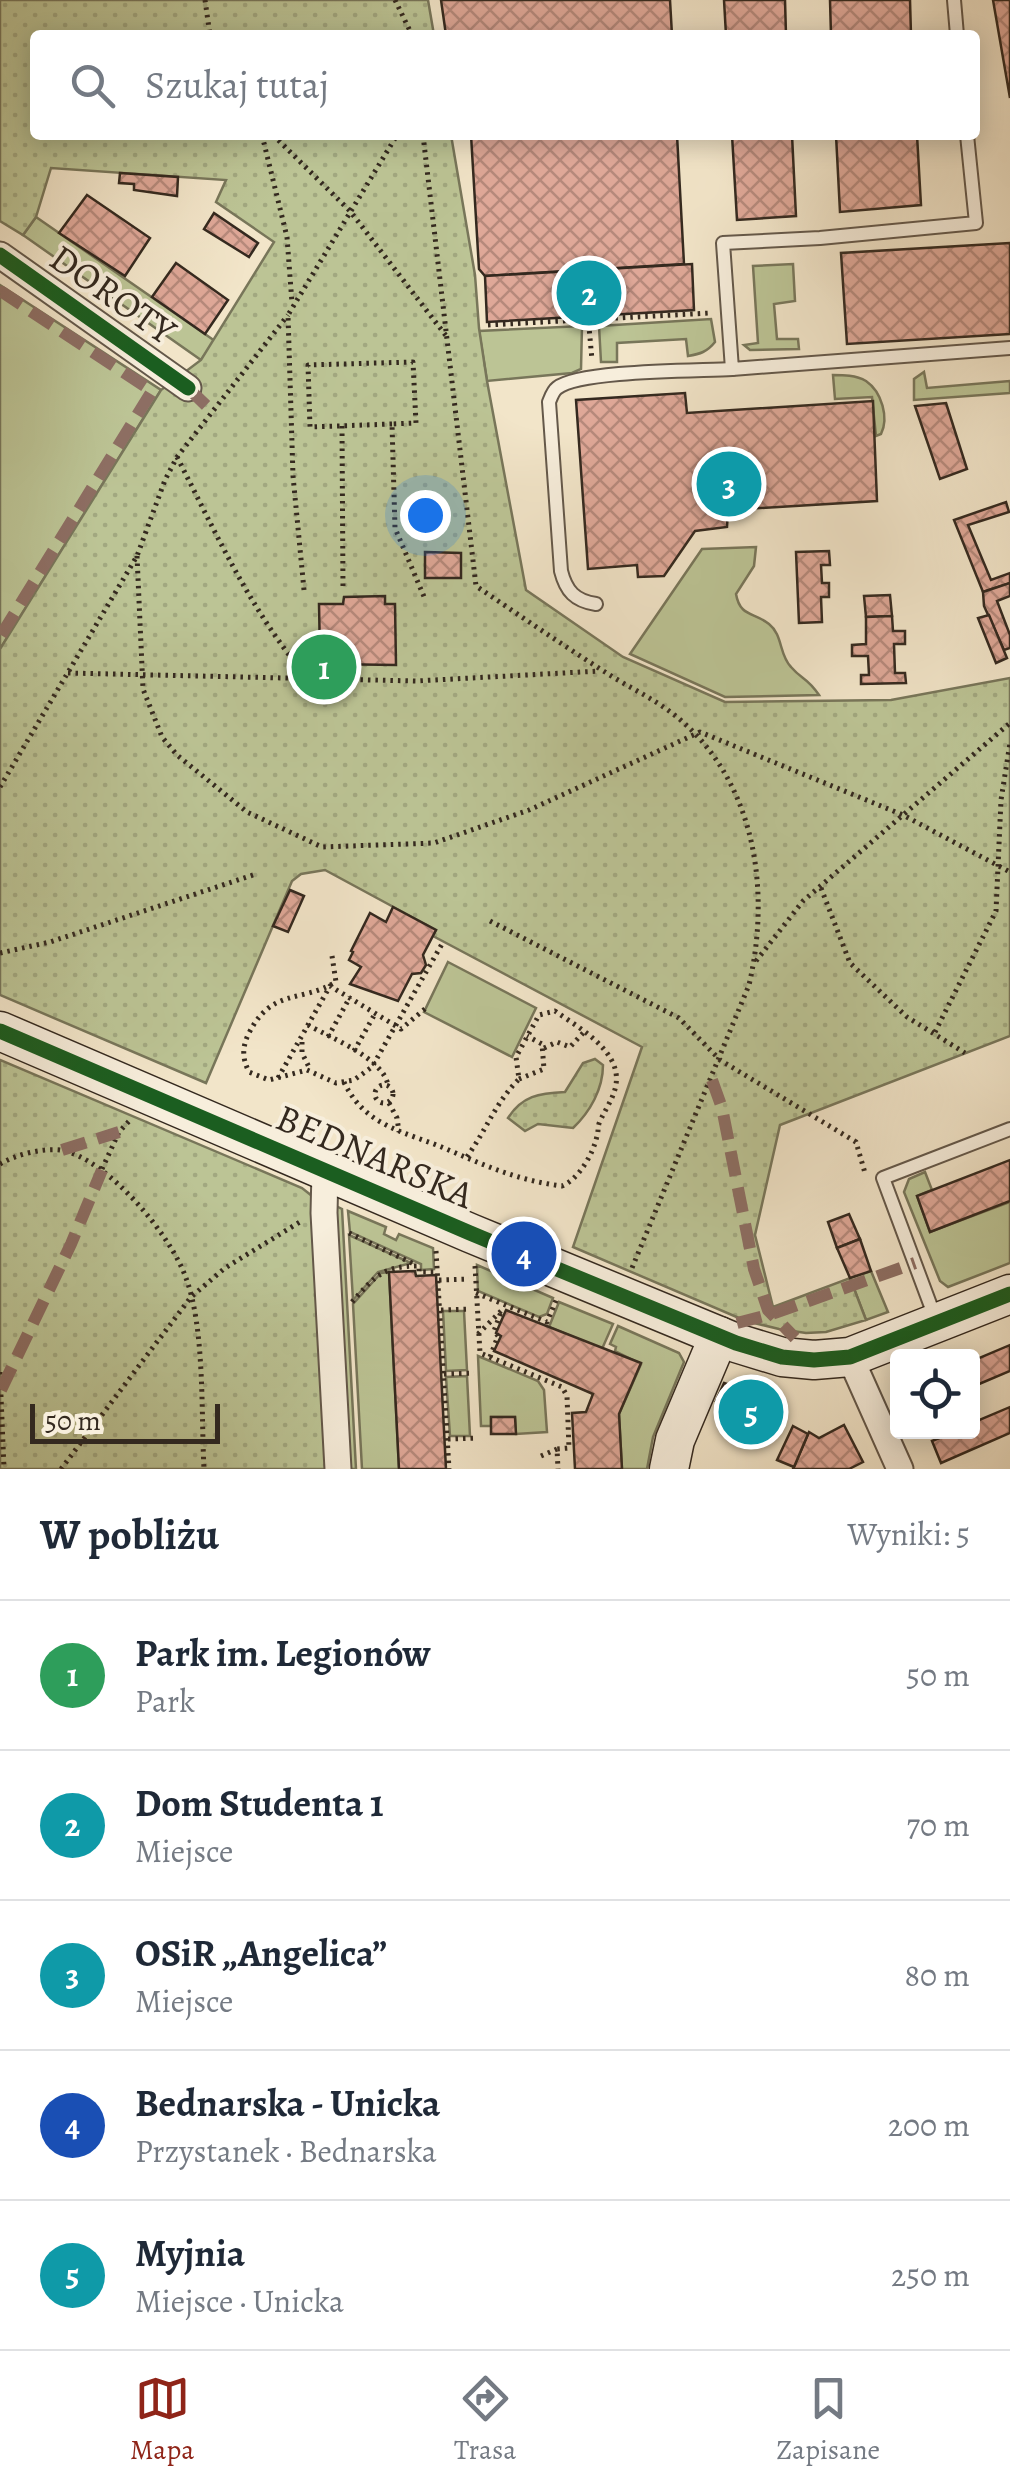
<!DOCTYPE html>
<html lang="pl">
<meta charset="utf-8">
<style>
:root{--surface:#fff;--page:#f6f6f7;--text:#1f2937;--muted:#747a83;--line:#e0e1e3;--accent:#8f2418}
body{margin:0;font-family:Alegreya,serif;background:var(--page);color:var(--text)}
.controls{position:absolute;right:30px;bottom:30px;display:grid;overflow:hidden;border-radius:10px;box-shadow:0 5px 25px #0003}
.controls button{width:90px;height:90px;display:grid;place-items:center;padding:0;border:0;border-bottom:2px solid var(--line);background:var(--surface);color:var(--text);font:50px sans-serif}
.scale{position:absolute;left:30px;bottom:25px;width:190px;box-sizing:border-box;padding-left:10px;border:5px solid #34291f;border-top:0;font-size:28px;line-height:35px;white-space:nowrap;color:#34291f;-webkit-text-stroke:8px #f7eedc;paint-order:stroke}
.you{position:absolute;left:425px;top:515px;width:35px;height:35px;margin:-25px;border:8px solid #fff;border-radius:50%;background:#1a73e8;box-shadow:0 0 0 15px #1a73e833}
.badge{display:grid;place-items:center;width:65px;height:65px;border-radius:50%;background:var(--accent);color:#fff;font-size:32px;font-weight:700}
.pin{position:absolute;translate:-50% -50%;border:5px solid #fff;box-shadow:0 2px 10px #0006}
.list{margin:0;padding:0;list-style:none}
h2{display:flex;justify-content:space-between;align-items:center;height:130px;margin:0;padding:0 40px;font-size:42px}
h2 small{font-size:32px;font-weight:400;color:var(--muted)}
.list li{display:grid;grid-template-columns:65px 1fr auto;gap:30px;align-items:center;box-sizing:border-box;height:150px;padding:0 40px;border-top:2px solid var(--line)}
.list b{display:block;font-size:38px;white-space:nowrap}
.list p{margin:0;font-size:32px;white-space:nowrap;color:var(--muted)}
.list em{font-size:32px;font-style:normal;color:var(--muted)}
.icon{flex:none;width:55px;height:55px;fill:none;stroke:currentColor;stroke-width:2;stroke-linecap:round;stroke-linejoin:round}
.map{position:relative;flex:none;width:1010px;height:1469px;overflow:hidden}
.search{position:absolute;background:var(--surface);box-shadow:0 5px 25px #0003;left:30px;right:30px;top:30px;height:110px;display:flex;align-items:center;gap:25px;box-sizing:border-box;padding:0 35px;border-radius:10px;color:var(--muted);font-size:38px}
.sheet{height:880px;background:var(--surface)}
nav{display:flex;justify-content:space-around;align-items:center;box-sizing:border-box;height:140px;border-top:2px solid var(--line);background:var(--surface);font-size:28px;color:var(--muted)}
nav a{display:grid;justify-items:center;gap:5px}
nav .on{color:var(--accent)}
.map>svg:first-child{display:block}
.green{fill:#bcc495;stroke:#78765a;stroke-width:2.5}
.park{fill:url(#park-dots);stroke:#78765a;stroke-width:2.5}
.building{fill:url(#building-cross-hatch);stroke:#34291f;stroke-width:2.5}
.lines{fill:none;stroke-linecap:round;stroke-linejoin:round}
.lane-casing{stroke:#64584a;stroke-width:16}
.street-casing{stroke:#64584a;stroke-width:29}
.secondary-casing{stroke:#34291f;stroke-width:41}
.path{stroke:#34291f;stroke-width:5;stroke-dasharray:2.5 5;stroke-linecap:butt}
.lane{stroke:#f7eedc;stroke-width:12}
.street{stroke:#f7eedc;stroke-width:25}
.secondary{stroke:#f7eedc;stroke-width:38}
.quiet{stroke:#8d6e63;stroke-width:12;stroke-dasharray:25 12;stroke-linecap:butt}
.cycleway-casing{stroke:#f7eedc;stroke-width:21}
.cycleway{stroke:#1b5e20;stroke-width:15}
.labels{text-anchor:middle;stroke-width:8;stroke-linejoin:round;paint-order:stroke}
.street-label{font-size:38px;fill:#34291f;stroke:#f7eedc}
</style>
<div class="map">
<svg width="1010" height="1469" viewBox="0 0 1010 1469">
<defs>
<pattern id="park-dots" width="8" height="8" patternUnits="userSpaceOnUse" patternTransform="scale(2.5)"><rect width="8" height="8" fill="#bcc495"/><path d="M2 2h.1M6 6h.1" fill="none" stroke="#a2a880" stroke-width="1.8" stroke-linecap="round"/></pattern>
<pattern id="building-cross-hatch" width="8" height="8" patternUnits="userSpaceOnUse" patternTransform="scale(2.5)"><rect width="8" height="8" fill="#dfa898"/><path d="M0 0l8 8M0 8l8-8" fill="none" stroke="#b6897b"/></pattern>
</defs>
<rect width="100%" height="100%" fill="#f2e5c9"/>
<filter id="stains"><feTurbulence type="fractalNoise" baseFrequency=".002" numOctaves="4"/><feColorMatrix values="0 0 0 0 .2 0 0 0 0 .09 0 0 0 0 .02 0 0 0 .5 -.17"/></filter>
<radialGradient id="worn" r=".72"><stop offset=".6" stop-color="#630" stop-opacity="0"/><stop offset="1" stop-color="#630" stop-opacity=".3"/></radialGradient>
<g class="green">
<polygon points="36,217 215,341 201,360 23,235"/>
<polygon points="793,264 795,301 774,304 777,339 798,339 799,349 750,350 744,345 758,343 753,266"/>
<polygon points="0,285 161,390 0,649"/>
<path d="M711,319L715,342C707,352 700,354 688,356L686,339L617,343V362H601L599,326Z"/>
<polygon points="582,326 581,369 572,373 487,381 479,331"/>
<polygon points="924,372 927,388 1010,381 1010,393 914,400 914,379"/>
<path d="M833,375C843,375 856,375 866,381C882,392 889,418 881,434L876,436L872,397L835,399Z"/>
<path d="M756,547L754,566L736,594C740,617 754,612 769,624C783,635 779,655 791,667C802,680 807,677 819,695L725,697L630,654L702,549Z"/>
<polygon points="448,962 536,1008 512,1057 424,1012"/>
<polygon points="925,1172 932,1190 917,1196 930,1232 1010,1202 1010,1263 948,1287 940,1281 904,1192 909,1179"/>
<polygon points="336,1206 342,1209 356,1469 350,1469"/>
<polygon points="348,1211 386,1227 384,1234 396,1240 399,1234 433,1248 434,1269 421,1270 421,1264 350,1232"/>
<polygon points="349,1235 411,1263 378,1272 353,1300"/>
<polygon points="477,1265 553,1298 547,1314 539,1317 478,1291"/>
<polygon points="871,1271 888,1312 866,1320 850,1278"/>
<polygon points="389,1272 399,1469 362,1469 353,1304 381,1273"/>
<polygon points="559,1302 613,1324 602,1349 549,1327"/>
<polygon points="443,1311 464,1311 467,1370 446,1371"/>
<polygon points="618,1326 679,1353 684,1362 653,1437 647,1469 622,1469 619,1414 641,1364 615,1351 616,1347 610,1344"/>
<polygon points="478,1356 538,1381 544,1390 547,1432 516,1434 515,1417 491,1417 491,1426 481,1426"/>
<polygon points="467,1376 470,1436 450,1436 446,1377"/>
</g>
<g class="park">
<polygon points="0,0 428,0 434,35 35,35 35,135 451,135 475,275 479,328 487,381 526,590 623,657 725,702 891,700 1010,678 1010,1036 780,1125 755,1235 773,1307 850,1278 866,1320 826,1332 806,1333 779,1329 746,1321 573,1247 642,1047 433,936 436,930 325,870 301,874 292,881 206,1083 0,995 0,649 161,390 201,360 274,242 216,202 226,180 51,168 36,217 23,235 0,221"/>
<path d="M595,1059L603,1065C603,1089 590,1112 573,1128L538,1124L525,1131L508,1118C522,1096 539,1093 565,1092L583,1063Z"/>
<polygon points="0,1060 302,1188 312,1196 327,1469 0,1469"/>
</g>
<g class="building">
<polygon points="441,0 670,0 672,35 446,35"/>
<polygon points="724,0 785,0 786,35 726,35"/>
<polygon points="830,0 910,0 911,35 831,35"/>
<polygon points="993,0 1010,0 1010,98"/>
<polygon points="471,135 677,135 684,264 485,276 479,269"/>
<polygon points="732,135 792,135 796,216 737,220"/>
<polygon points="836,135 917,135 921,205 840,212"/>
<polygon points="120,173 178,177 177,196 134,190 134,184 119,183"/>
<polygon points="87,195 150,238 125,276 59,233"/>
<polygon points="214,213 258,243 249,257 204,229"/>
<polygon points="1010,243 1010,334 847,344 841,253"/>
<polygon points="176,263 228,300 205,334 152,297"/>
<polygon points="692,264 694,310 487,322 485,276"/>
<polygon points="685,393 687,413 873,401 877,501 728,510 727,527 695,531 664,576 638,577 637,565 588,569 576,400"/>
<polygon points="946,403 967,469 940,479 915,406"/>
<polygon points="1006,502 1009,512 968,525 991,580 1010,573 1010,583 983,592 954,520"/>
<polygon points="829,551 830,565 821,565 822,583 829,583 829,597 821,597 822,622 799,623 796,552"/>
<polygon points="425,552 461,553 461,578 425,578"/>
<polygon points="1010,583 1010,596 997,601 1010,635 1010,648 1004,650 984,606 983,592"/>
<polygon points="890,595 892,616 866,617 864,596"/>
<polygon points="385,596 385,604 395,604 396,665 327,664 326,656 320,655 319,604 343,604 344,597"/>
<polygon points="989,615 1007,658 996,663 978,618"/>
<polygon points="892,616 893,631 905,631 905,644 894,644 895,673 905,673 906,683 861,684 861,675 869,675 868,656 852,656 852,645 866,644 866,617"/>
<polygon points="290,890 304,896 288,932 273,926"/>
<polygon points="393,907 436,930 423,955 426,965 421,973 412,974 398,1001 350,984 361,967 349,960 353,952 351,951 370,913 386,922"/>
<polygon points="1010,1160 1010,1201 930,1232 917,1196"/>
<polygon points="849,1214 860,1239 837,1248 828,1222"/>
<polygon points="860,1239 871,1271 850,1278 837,1248"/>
<polygon points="415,1271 416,1276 436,1275 446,1469 399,1469 389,1272"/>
<polygon points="506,1310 641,1363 619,1414 622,1469 575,1469 572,1413 586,1412 593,1394 494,1351 501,1336 496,1333"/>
<polygon points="1010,1345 1010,1371 972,1387 972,1361"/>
<polygon points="724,1383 736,1387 729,1406 716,1401"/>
<polygon points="739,1398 769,1408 763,1425 732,1415"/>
<polygon points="1010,1407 1010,1433 941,1463 932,1441 954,1432 972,1432 972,1423"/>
<polygon points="491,1417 515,1417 516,1434 491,1434"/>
<polygon points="844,1425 863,1462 849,1469 793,1469 809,1432 819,1438"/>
<polygon points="793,1426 808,1434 794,1467 777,1460"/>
</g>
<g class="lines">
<g class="lane-casing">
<g id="lane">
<polyline points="954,0 957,35"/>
<polyline points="967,135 976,223 820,238 723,243 732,369 1010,348"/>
<path d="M596,604C575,601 566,591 561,571L549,402C551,397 553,391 557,388C580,370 698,371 732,369"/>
<polyline points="936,1320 883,1178 1010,1129"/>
</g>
</g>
<g class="street-casing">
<g id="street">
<polyline points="0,255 188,388"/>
<polyline points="325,1171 324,1213 338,1469"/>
<polyline points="850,1357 900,1469"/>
</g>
</g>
<g class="secondary-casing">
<g id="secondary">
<polyline points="0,1031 470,1233 736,1343 782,1357 814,1360 850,1357 1010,1294"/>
<polyline points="669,1469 675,1440 719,1336"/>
</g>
</g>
<g class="path">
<polyline points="205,0 210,35"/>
<polyline points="395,0 412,35"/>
<polyline points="262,135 287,237 292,303"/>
<polyline points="273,135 350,211 447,337"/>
<path d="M423,135L476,586C519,615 561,644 605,672C628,687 655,699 677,717C756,782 771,891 749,985L632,1268"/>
<polyline points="588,316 592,360"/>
<polyline points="488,325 710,313"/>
<polyline points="392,424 310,427 308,365 413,362 416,423 392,424 395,528 425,599"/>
<polyline points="342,426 343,591"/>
<path d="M177,457C216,533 251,612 307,677"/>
<polyline points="137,556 143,689 162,737 177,755 247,812 322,847 434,843 529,810 700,732 903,815 1010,872"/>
<polyline points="304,590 293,476 288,315 397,135"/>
<polyline points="68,673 416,681 600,671"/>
<polyline points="0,787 137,556 165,480 177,457 288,315"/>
<polyline points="821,888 850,963 907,1017 965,1053"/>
<polyline points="490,921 679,1018 720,1060 856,1142 865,1173"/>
<polyline points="0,953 50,942 256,874"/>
<path d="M332,956L336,982C300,1003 272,988 249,1033C242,1047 242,1058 249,1072L269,1080L307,1070L336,1083L354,1080L372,1067L442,944"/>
<polyline points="756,961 803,901 1010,723"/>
<path d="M308,1025C331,1038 385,1059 388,1086"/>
<polyline points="935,1032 996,911 1001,800 1010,743"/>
<polyline points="328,1037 350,997"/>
<polyline points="302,1042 302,1053 310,1069"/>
<polyline points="544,1048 557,1042 570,1047 584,1032"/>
<polyline points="354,1051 376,1012"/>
<polyline points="278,1078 330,986 401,1029 426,1008"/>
<polyline points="519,1079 544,1069 542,1044 527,1036"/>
<path d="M344,1082C366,1129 409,1132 451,1151C488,1167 521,1181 562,1186C579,1179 593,1154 597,1136C599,1129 597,1128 600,1121C609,1102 623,1086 613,1063C602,1040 575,1025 555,1011L539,1015L516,1057L519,1079C495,1103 486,1131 466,1158"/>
<circle cx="384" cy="1094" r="9"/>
<polyline points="389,1103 397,1118 399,1132"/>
<path d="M0,1164C15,1155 41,1148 60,1150C106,1157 171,1235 186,1278C205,1329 201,1413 204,1469"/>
<polyline points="102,1169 119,1132 131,1119"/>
<polyline points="349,1233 416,1265"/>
<polyline points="436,1251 449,1469"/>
<polyline points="475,1266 480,1353 562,1387 567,1396 569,1448 557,1449 558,1469"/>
<polyline points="439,1280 469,1279"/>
<polyline points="476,1293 547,1322 557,1298"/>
<path d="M352,1302C375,1276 383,1266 419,1266V1272H437"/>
<polyline points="441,1310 470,1309"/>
<polyline points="478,1334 501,1311"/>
<polyline points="490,1357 498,1336 494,1331 501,1312"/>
<polyline points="0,1372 4,1469"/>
<polyline points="444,1374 474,1373"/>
<polyline points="448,1439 477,1438"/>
<polyline points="541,1456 557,1449"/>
<polyline points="61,1469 191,1297 225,1268 303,1220"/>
</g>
<use href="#lane" class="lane"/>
<use href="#street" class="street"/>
<use href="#secondary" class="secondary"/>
<g class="quiet">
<polyline points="0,293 2,292 152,391 0,637"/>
<polyline points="188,388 212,411"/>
<polyline points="712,1080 722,1108 754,1269 768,1310 795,1338"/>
<polyline points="62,1150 119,1132"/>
<polyline points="737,1323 772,1314 915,1263"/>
<polyline points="1,1390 71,1244 102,1170"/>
</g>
<g class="cycleway-casing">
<g id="cycleway">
<polyline points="0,255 188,388"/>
<polyline points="0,1031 470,1233 736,1343 782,1357 814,1360 850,1357 1010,1294"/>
</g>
</g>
<use href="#cycleway" class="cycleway"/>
</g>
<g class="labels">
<g class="street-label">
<text transform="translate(113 294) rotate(35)" y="13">DOROTY</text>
<text transform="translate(375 1156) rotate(23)" y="13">BEDNARSKA</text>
</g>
</g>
<rect width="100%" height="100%" filter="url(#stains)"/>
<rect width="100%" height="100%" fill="url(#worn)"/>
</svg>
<div class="controls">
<button><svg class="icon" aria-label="locate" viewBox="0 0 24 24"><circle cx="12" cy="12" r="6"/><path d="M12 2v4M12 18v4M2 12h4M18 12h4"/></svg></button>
</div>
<div class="scale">50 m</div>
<div class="you"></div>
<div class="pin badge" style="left:324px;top:667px;background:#2e9e5b">1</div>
<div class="pin badge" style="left:589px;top:293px;background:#0f9aa8">2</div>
<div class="pin badge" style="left:729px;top:484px;background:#0f9aa8">3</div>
<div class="pin badge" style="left:524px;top:1254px;background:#1a4fb4">4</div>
<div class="pin badge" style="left:751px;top:1412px;background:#0f9aa8">5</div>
<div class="search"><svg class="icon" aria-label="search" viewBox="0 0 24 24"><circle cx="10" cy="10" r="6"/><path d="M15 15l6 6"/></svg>Szukaj tutaj</div>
</div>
<section class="sheet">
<h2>W pobliżu<small>Wyniki: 5</small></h2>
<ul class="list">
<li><span class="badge" style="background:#2e9e5b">1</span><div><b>Park im. Legionów</b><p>Park</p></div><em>50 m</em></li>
<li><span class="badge" style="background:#0f9aa8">2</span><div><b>Dom Studenta 1</b><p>Miejsce</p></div><em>70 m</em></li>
<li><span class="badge" style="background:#0f9aa8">3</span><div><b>OSiR „Angelica”</b><p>Miejsce</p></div><em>80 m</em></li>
<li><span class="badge" style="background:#1a4fb4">4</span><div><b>Bednarska - Unicka</b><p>Przystanek · Bednarska</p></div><em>200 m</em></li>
<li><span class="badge" style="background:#0f9aa8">5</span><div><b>Myjnia</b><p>Miejsce · Unicka</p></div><em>250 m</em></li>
</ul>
</section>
<nav>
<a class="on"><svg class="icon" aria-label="map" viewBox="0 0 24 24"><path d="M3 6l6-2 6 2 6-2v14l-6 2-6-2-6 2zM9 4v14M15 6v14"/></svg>Mapa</a>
<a><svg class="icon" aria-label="directions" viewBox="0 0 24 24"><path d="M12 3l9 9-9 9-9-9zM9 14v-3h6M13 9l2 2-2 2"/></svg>Trasa</a>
<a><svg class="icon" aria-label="saved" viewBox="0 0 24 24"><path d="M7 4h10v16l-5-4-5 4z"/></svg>Zapisane</a>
</nav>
